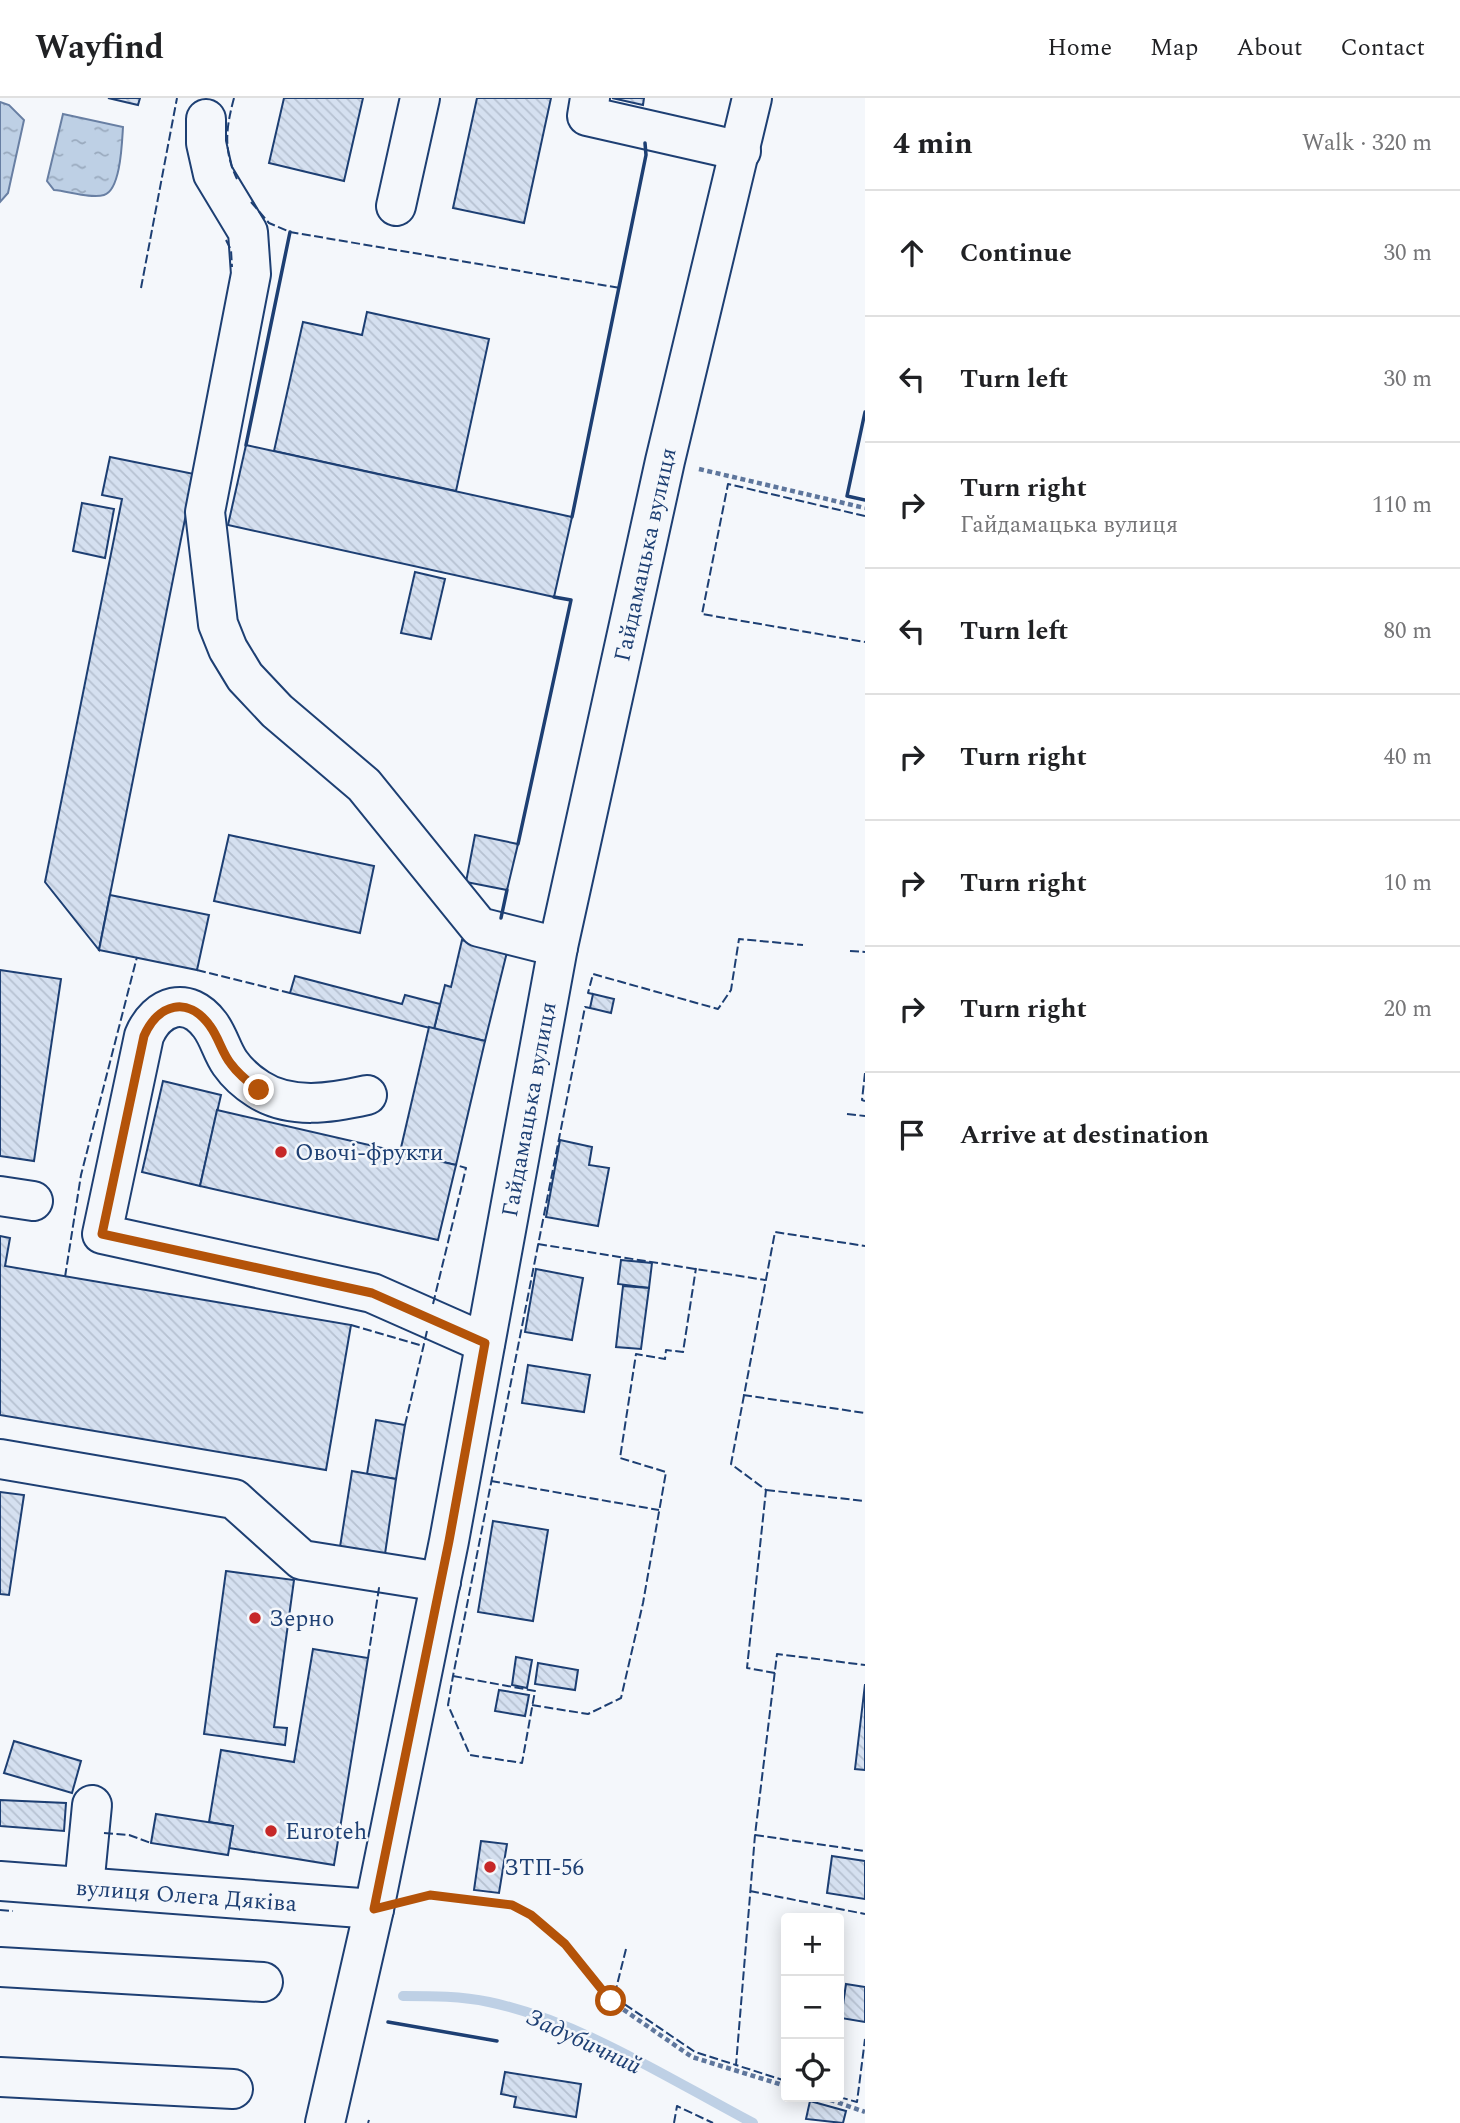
<!DOCTYPE html>
<meta charset="utf-8">
<style>
:root{--surface:#fff;--page:#f6f6f6;--text:#202124;--muted:#757577;--line:#e0e0e0}
body{margin:0;font-family:Spectral,serif;background:var(--page);color:var(--text)}
.controls{position:absolute;right:21px;bottom:21px;display:grid;overflow:hidden;border-radius:7px;box-shadow:0 4px 18px #0003}
.controls button{width:63px;height:63px;display:grid;place-items:center;padding:0;border:0;border-bottom:2px solid var(--line);background:var(--surface);color:var(--text);font:35px sans-serif}
.stop{position:absolute;width:21px;height:21px;margin:-16px;border:5px solid #b45309;border-radius:50%;background:#fff}
.stop.end{background:#b45309;border-color:#fff;box-shadow:0 2px 7px #0008}
.list{margin:0;padding:0;list-style:none}
h2{display:flex;justify-content:space-between;align-items:center;height:91px;margin:0;padding:0 28px;font-size:30px}
h2 small{font-size:23px;font-weight:400;color:var(--muted)}
.list li{display:grid;grid-template-columns:46px 1fr auto;gap:21px;align-items:center;box-sizing:border-box;height:126px;padding:0 28px;border-top:2px solid var(--line)}
.list b{display:block;font-size:26px;white-space:nowrap}
.list p{margin:0;font-size:23px;white-space:nowrap;color:var(--muted)}
.list em{font-size:23px;font-style:normal;color:var(--muted)}
.icon{flex:none;width:38px;height:38px;fill:none;stroke:currentColor;stroke-width:2;stroke-linecap:round;stroke-linejoin:round}
.map{position:relative;flex:none;width:865px;height:2025px;overflow:hidden}
header{display:flex;align-items:center;gap:42px;box-sizing:border-box;height:98px;padding:0 35px;background:var(--surface);border-bottom:2px solid var(--line)}
header strong{font-size:33px}
nav{display:flex;gap:38px;margin-inline-start:auto;font-size:24px}
main{display:flex}
aside{flex:1;background:var(--surface)}
.map>svg:first-child{display:block}
.water{fill:url(#water-ripples);stroke:#687fa3;stroke-width:2}
.lines{fill:none;stroke-linecap:round;stroke-linejoin:round}
.stream{stroke:#bed0e5;stroke-width:10}
.building{fill:url(#building-back-hatch);stroke:#1d3f73;stroke-width:2}
.minor-casing{stroke:#1d3f73;stroke-width:42}
.path{stroke:#5e769c;stroke-width:4.5;stroke-dasharray:5 3.5;stroke-linecap:butt}
.minor{stroke:#f4f7fb;stroke-width:38}
.fence{stroke:#1d3f73;stroke-width:2;stroke-dasharray:9 3.5;stroke-linecap:butt}
.wall{stroke:#1d3f73;stroke-width:3.5}
.route{stroke:#b45309;stroke-width:9}
.poi-dot{fill:#c62828;stroke:#f4f7fb;stroke-width:2.5}
.labels{text-anchor:middle;stroke-width:5;stroke-linejoin:round;paint-order:stroke}
.street-label{font-size:23px;fill:#1d3f73;stroke:#f4f7fb}
.poi-label{font-size:23px;fill:#1d3f73;stroke:#f4f7fb;text-anchor:start}
.water-label{font-size:24px;font-style:italic;fill:#1d3f73;stroke:#f4f7fb}
</style>
<header>
<strong>Wayfind</strong>
<nav><a>Home</a><a>Map</a><a>About</a><a>Contact</a></nav>
</header>
<main>
<div class="map">
<svg width="865" height="2025" viewBox="0 0 865 2025">
<defs>
<pattern id="water-ripples" width="26" height="14" patternUnits="userSpaceOnUse" patternTransform="scale(1.75)"><rect width="26" height="14" fill="#bed0e5"/><path d="M2 4q2-2 4 0t4 0M15 11q2-2 4 0t4 0" fill="none" stroke="#9aaabe"/></pattern>
<pattern id="building-back-hatch" width="6" height="6" patternUnits="userSpaceOnUse" patternTransform="scale(1.75)"><rect width="6" height="6" fill="#d5e0f0"/><path d="M-1 5l2 2M0 0l6 6M5-1l2 2" fill="none" stroke="#b6c1d1"/></pattern>
</defs>
<rect width="100%" height="100%" fill="#f4f7fb"/>
<g class="water">
<polygon points="0,4 9,7 24,22 8,95 0,104"/>
<path d="M63,16L123,29C122,43 121,92 104,97C91,101 68,93 54,92L47,83Z"/>
</g>
<g class="lines">
<path class="stream" d="M403,1898C433,1898 461,1898 489,1904C580,1923 671,1982 753,2025"/>
</g>
<g class="building">
<polygon points="108,0 140,0 138,7"/>
<polygon points="284,0 363,0 344,83 269,65"/>
<polygon points="477,0 551,0 524,125 453,110"/>
<polygon points="612,0 644,0 643,7"/>
<polygon points="367,214 489,241 456,393 274,353 303,224 362,237"/>
<polygon points="246,347 572,419 554,499 228,427"/>
<polygon points="110,359 194,376 99,852 45,784 122,401 102,397"/>
<polygon points="82,405 114,411 105,460 73,453"/>
<polygon points="415,474 445,481 431,541 401,535"/>
<polygon points="229,737 374,768 360,835 214,803"/>
<polygon points="475,737 518,746 507,792 466,784"/>
<polygon points="110,797 209,817 197,872 99,852"/>
<polygon points="462,842 507,854 485,943 434,931 445,887 451,889"/>
<polygon points="0,872 61,881 34,1063 0,1058"/>
<polygon points="295,878 402,906 405,897 440,906 434,931 290,895"/>
<polygon points="593,896 614,901 611,915 590,910"/>
<polygon points="429,929 485,943 456,1067 400,1054"/>
<polygon points="163,983 221,997 200,1088 142,1074"/>
<polygon points="217,1012 456,1067 438,1142 200,1088"/>
<polygon points="560,1042 592,1049 589,1067 609,1070 598,1128 546,1119"/>
<polygon points="0,1138 10,1140 5,1168 351,1227 326,1372 0,1317"/>
<polygon points="621,1162 652,1165 649,1190 618,1186"/>
<polygon points="536,1171 583,1180 572,1242 525,1234"/>
<polygon points="623,1188 649,1190 641,1251 616,1249"/>
<polygon points="528,1267 590,1277 584,1314 522,1305"/>
<polygon points="376,1322 405,1327 396,1381 367,1376"/>
<polygon points="352,1373 396,1381 385,1456 340,1449"/>
<polygon points="0,1394 24,1397 9,1497 0,1496"/>
<polygon points="493,1423 548,1432 533,1523 478,1514"/>
<polygon points="226,1473 294,1482 274,1629 287,1630 285,1647 204,1636"/>
<polygon points="313,1551 368,1560 334,1767 229,1750 233,1728 209,1724 221,1652 294,1664"/>
<polygon points="516,1559 532,1562 527,1590 512,1587"/>
<polygon points="538,1565 578,1572 575,1592 535,1586"/>
<polygon points="865,1586 865,1672 855,1671"/>
<polygon points="499,1592 529,1597 525,1618 495,1613"/>
<polygon points="14,1643 81,1663 72,1695 4,1675"/>
<polygon points="0,1702 66,1705 64,1733 0,1728"/>
<polygon points="156,1716 233,1728 228,1757 151,1745"/>
<polygon points="481,1743 507,1746 499,1795 474,1792"/>
<polygon points="832,1758 865,1763 865,1801 827,1795"/>
<polygon points="846,1886 865,1889 865,1924 841,1920"/>
<polygon points="505,1974 581,1986 576,2019 514,2009 516,1999 501,1996"/>
<polygon points="810,2003 846,2013 843,2025 806,2021"/>
</g>
<g class="lines">
<g class="minor-casing">
<g id="minor">
<polyline points="590,0 587,18 741,53"/>
<polyline points="206,21 206,45 213,76 248,134 251,176 205,414 218,526 228,551 245,579 277,613 364,687 479,829 558,849"/>
<polyline points="396,108 420,0"/>
<path d="M367,997C332,1005 290,1012 258,991C247,984 237,975 230,965C222,954 219,939 210,927C188,897 157,907 144,938L102,1136L372,1195L485,1245"/>
<polyline points="0,1098 33,1103"/>
<polyline points="0,1361 234,1401 302,1462 441,1484"/>
<path id="s1" d="M0,1783L374,1811"/>
<polyline points="84,1789 92,1707"/>
<polyline points="0,1869 263,1884"/>
<polyline points="0,1979 233,1991"/>
<path id="s2" d="M325,2025L374,1811L449,1443L558,849L665,363L752,0"/>
</g>
</g>
<g class="path">
<polyline points="699,371 865,410"/>
<polyline points="413,1801 430,1796 512,1807 531,1817 565,1846 611,1903 692,1959 786,1988"/>
<polyline points="822,1999 865,2014"/>
</g>
<use href="#minor" class="minor"/>
<g class="fence">
<path d="M234,0C226,30 223,52 237,81"/>
<polyline points="251,104 269,125 290,134 620,190"/>
<polyline points="226,142 231,152 232,169"/>
<polyline points="141,190 177,0"/>
<polyline points="865,418 728,386 702,516 865,544"/>
<polyline points="850,853 865,854"/>
<polyline points="197,872 290,895"/>
<polyline points="593,896 588,895 593,876 718,911 731,892 739,841 803,847"/>
<polyline points="865,975 862,1002 865,1003"/>
<polyline points="847,1016 865,1018"/>
<polyline points="538,1146 765,1182"/>
<polyline points="65,1179 81,1077 137,859"/>
<polyline points="433,1206 466,1070 456,1067"/>
<polyline points="351,1227 423,1248"/>
<polyline points="743,1297 865,1315"/>
<polyline points="405,1327 427,1233"/>
<polyline points="491,1383 659,1412"/>
<polyline points="766,1392 865,1403"/>
<polyline points="368,1560 379,1490 376,1490"/>
<polyline points="775,1575 747,1570 766,1392 731,1366 775,1134 865,1148"/>
<polyline points="453,1578 535,1593 522,1665 470,1657 448,1607 453,1578 585,909 590,910"/>
<polyline points="532,1607 588,1616 621,1600 643,1505 666,1374 620,1360 636,1256 665,1261 666,1252 683,1254 696,1170"/>
<polyline points="104,1735 129,1737 151,1745"/>
<polyline points="755,1737 865,1753"/>
<polyline points="750,1793 865,1816"/>
<polyline points="0,1812 13,1813"/>
<polyline points="626,1851 614,1899 695,1954 736,1967"/>
<polyline points="786,1983 736,1967 755,1737 777,1556 865,1567"/>
<polyline points="839,1999 857,2004 865,1941"/>
<polyline points="368,2025 369,2022"/>
<polyline points="674,2025 677,2008 713,2025"/>
</g>
<g class="wall">
<polyline points="865,314 847,398 865,402"/>
<polyline points="246,347 290,134"/>
<polyline points="572,419 646,57 645,45"/>
<polyline points="518,746 571,502 554,499"/>
<polyline points="501,820 507,792"/>
<polyline points="388,1924 497,1943"/>
</g>
</g>
<g class="lines">
<path class="route" d="M259,992C248,984 239,977 231,966C222,955 219,940 210,928C188,897 158,906 144,938L102,1136L372,1195L485,1245L449,1443L374,1811L430,1797L512,1807L531,1817L565,1846L611,1903"/>
</g>
<g class="poi-dot">
<circle cx="281" cy="1054" r="7"/>
<circle cx="255" cy="1520" r="7"/>
<circle cx="271" cy="1733" r="7"/>
<circle cx="490" cy="1769" r="7"/>
</g>
<g class="labels">
<g class="street-label">
<text dy="8" stroke="none"><textPath href="#s2" startOffset="1601">Гайдамацька вулиця</textPath></text>
<text dy="8" stroke="none"><textPath href="#s2" startOffset="1034">Гайдамацька вулиця</textPath></text>
<text dy="8" stroke="none"><textPath href="#s1" startOffset="187">вулиця Олега Дяківа</textPath></text>
</g>
<g class="poi-label">
<text x="295" y="1062">Овочі-фрукти</text>
<text x="269" y="1528">Зерно</text>
<text x="285" y="1741">Euroteh</text>
<text x="504" y="1777">ЗТП-56</text>
</g>
<g class="water-label">
<text transform="translate(584 1943) rotate(25)" y="8">Задубичний</text>
</g>
</g>
</svg>
<div class="controls">
<button>+</button>
<button>−</button>
<button><svg class="icon" aria-label="locate" viewBox="0 0 24 24"><circle cx="12" cy="12" r="6"/><path d="M12 2v4M12 18v4M2 12h4M18 12h4"/></svg></button>
</div>
<div class="stop" style="left:611px;top:1903px"></div>
<div class="stop end" style="left:259px;top:992px"></div>
</div>
<aside>
<h2>4 min<small>Walk · 320 m</small></h2>
<ul class="list">
<li><svg class="icon" aria-label="ahead" viewBox="0 0 24 24"><path d="M12 20V5M6 11l6-6 6 6"/></svg><div><b>Continue</b></div><em>30 m</em></li>
<li><svg class="icon" aria-label="left" viewBox="0 0 24 24"><path d="M17 20v-9H6M10 6l-5 5 5 5"/></svg><div><b>Turn left</b></div><em>30 m</em></li>
<li><svg class="icon" aria-label="right" viewBox="0 0 24 24"><path d="M7 20v-9h11M14 6l5 5-5 5"/></svg><div><b>Turn right</b><p>Гайдамацька вулиця</p></div><em>110 m</em></li>
<li><svg class="icon" aria-label="left" viewBox="0 0 24 24"><path d="M17 20v-9H6M10 6l-5 5 5 5"/></svg><div><b>Turn left</b></div><em>80 m</em></li>
<li><svg class="icon" aria-label="right" viewBox="0 0 24 24"><path d="M7 20v-9h11M14 6l5 5-5 5"/></svg><div><b>Turn right</b></div><em>40 m</em></li>
<li><svg class="icon" aria-label="right" viewBox="0 0 24 24"><path d="M7 20v-9h11M14 6l5 5-5 5"/></svg><div><b>Turn right</b></div><em>10 m</em></li>
<li><svg class="icon" aria-label="right" viewBox="0 0 24 24"><path d="M7 20v-9h11M14 6l5 5-5 5"/></svg><div><b>Turn right</b></div><em>20 m</em></li>
<li><svg class="icon" aria-label="arrive" viewBox="0 0 24 24"><path d="M6 21V4h12l-3 4 3 4H6"/></svg><div><b>Arrive at destination</b></div></li>
</ul>
</aside>
</main>
